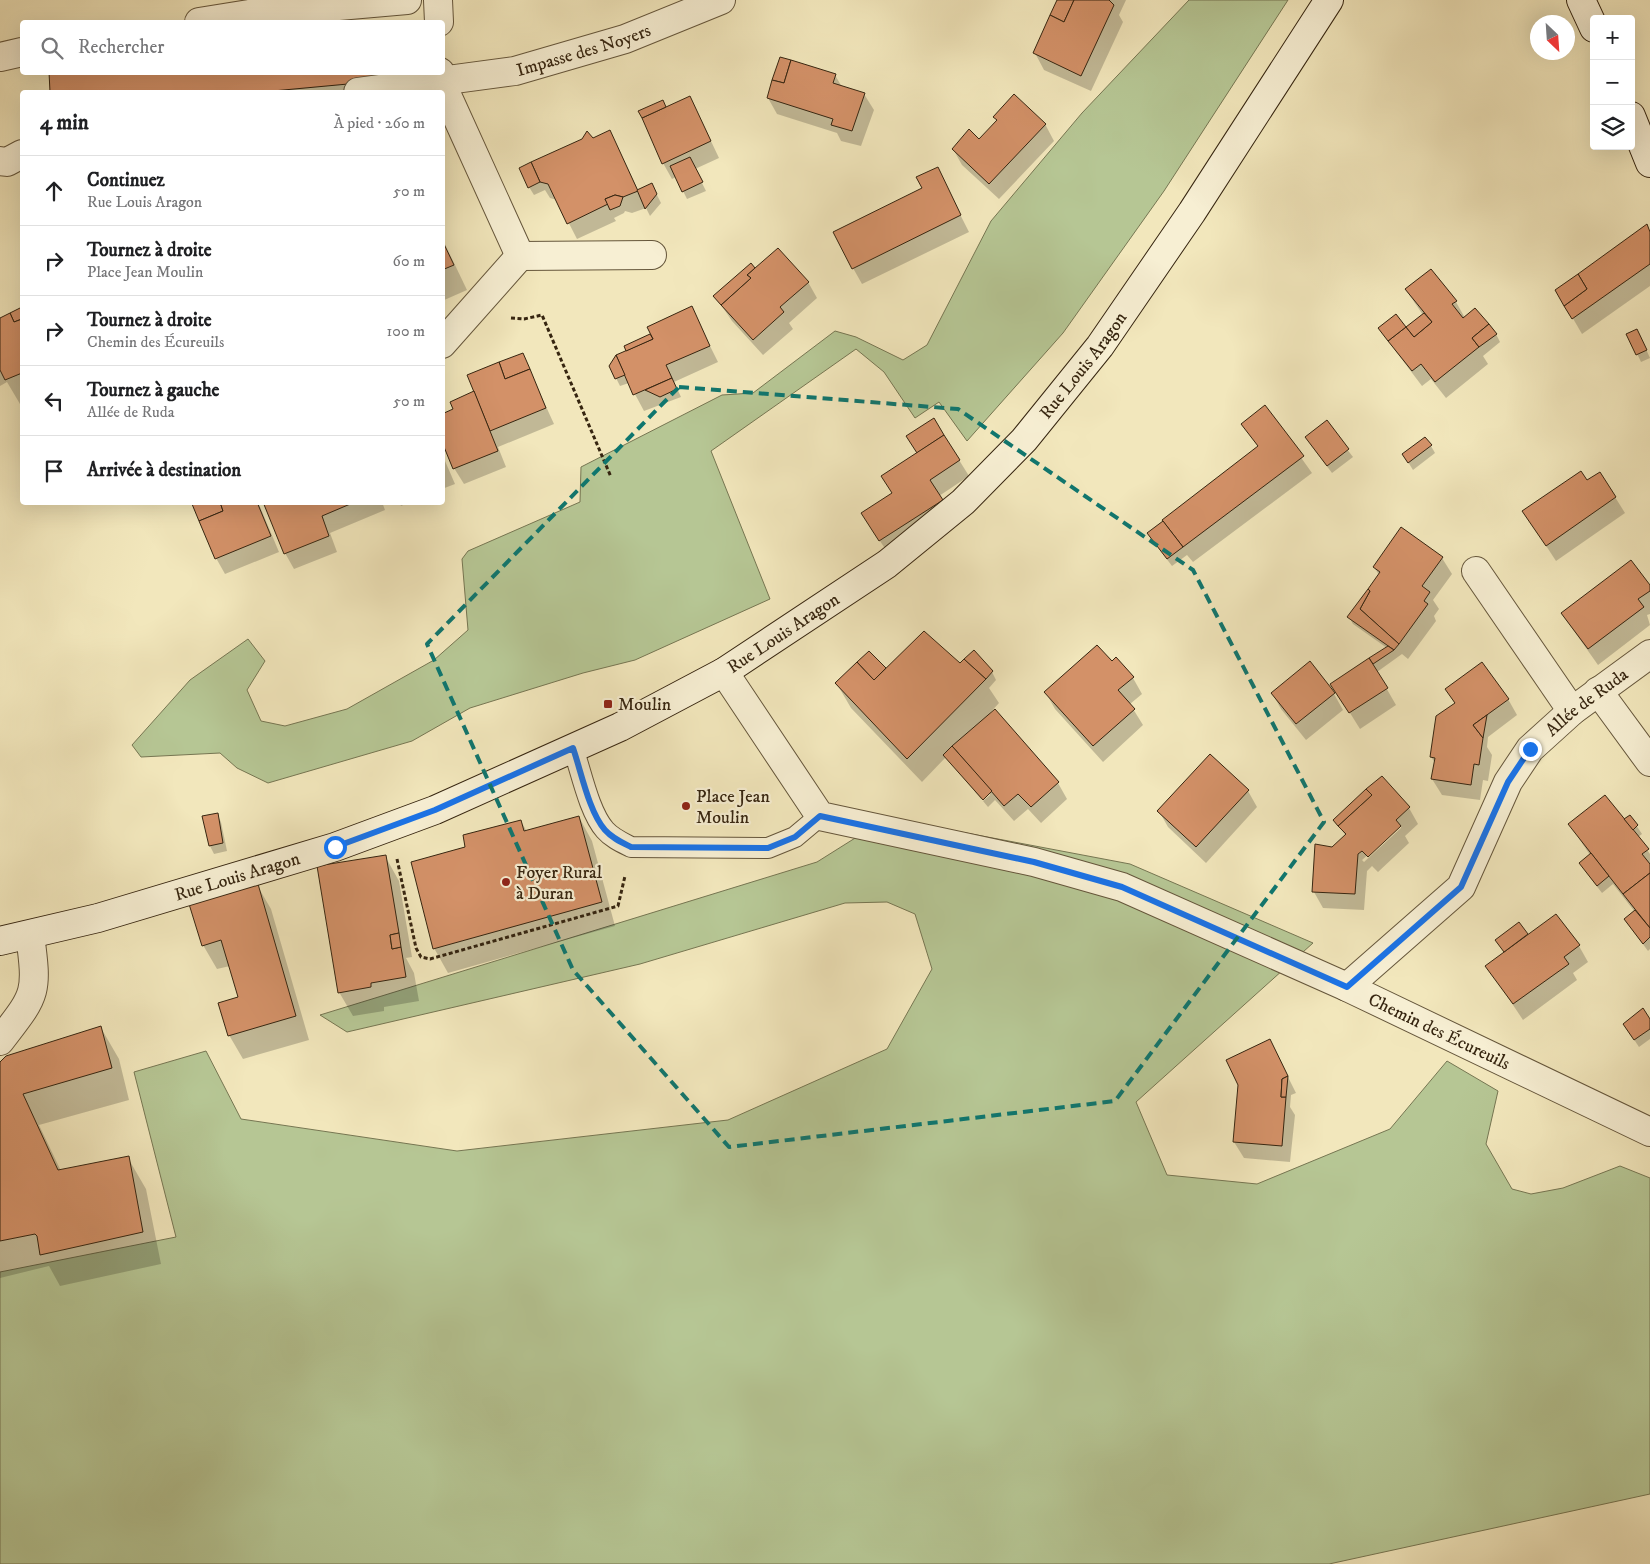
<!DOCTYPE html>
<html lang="fr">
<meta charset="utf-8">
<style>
:root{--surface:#fff;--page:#f6f6f6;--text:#202124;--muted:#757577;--line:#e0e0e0}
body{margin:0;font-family:"IM FELL DW Pica",serif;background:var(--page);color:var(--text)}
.controls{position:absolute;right:15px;top:15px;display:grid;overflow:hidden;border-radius:5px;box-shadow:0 5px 20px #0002}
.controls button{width:45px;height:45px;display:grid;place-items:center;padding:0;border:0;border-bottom:1px solid var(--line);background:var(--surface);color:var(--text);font:25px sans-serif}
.compass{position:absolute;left:1530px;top:15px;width:45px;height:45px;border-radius:50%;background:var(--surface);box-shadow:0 5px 20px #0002;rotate:155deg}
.stop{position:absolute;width:15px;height:15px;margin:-11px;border:4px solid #1a73e8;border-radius:50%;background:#fff}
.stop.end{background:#1a73e8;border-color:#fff;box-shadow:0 1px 5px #0008}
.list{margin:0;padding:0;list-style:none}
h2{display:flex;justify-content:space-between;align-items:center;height:65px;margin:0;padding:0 20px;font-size:21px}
h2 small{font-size:16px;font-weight:400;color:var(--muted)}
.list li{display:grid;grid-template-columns:32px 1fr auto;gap:15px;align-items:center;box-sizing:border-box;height:70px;padding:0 20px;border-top:1px solid var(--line)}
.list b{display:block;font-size:19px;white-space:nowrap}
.list p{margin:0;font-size:16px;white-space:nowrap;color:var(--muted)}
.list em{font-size:16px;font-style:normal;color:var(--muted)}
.icon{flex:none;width:28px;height:28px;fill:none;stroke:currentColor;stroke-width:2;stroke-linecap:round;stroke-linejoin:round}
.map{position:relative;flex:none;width:1650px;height:1564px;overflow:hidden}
.search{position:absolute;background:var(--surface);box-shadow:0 5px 20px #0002;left:20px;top:20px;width:425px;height:55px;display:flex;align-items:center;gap:12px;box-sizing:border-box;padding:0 18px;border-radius:5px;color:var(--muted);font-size:19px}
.panel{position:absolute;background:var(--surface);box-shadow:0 5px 20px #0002;left:20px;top:90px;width:425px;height:415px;border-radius:5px}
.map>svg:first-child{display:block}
.green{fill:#b6c694;stroke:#767652}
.shadow{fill:#0003;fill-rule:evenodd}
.building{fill:#d39168;stroke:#362510}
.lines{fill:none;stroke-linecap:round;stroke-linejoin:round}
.lane-casing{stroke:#65563b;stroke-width:22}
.street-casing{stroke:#65563b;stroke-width:30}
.secondary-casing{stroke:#362510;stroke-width:30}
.path{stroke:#362510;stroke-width:3;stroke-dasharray:4 2.5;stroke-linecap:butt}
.lane{stroke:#f7efd3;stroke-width:20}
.street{stroke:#f7efd3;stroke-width:28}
.secondary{stroke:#f7efd3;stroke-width:28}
.route{stroke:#1a73e8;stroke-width:6}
.marked{fill:none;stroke:#0f766e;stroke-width:4;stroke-dasharray:10 6;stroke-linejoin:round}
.poi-dot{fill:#8f2418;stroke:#f7efd3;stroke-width:2}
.labels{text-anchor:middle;stroke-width:4.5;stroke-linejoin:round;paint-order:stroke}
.street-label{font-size:18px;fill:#362510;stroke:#f7efd3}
.poi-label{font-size:18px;fill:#362510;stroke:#f7efd3;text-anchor:start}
</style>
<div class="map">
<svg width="1650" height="1564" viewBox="0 0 1650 1564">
<rect width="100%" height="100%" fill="#f2e7bc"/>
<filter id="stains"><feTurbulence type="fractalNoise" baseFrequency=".004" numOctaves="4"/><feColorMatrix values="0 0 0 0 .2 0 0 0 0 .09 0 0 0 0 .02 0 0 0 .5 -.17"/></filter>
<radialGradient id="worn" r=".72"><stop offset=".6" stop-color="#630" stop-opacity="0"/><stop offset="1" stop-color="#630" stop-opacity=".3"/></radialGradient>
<g class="green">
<polygon points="1189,0 1288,0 1164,191 1063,333 967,441 939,402 915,418 884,372 856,349 711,451 770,599 635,660 583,673 470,708 412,741 268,783 237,768 220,753 141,757 132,745 190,680 248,639 265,661 247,690 261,721 285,726 347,709 434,660 468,630 462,559 468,551 580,502 581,467 722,395 753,393 835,331 856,337 903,360 927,345 991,221 1082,113"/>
<polygon points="887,818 1130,864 1313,943 1136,1102 1167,1175 1257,1184 1390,1129 1447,1061 1498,1091 1486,1144 1512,1189 1531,1194 1563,1188 1620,1166 1650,1178 1650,1494 1329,1564 0,1564 0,1272 176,1237 134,1072 206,1051 241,1119 457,1151 728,1120 887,1049 932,969 915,914 887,902 845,903 640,964 347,1032 320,1015 817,862"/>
</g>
<g class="shadow">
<polygon points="1059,0 1126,0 1119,15 1123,22 1091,91 1044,70 1035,53"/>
<polygon points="50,72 394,72 395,87 341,92 51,92"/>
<polygon points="835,75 842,87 864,94 874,110 861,146 841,141 837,133 777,114 768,98"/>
<polygon points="690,97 719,158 695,169 706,191 687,199 676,177 672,179 663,163 640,111 663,101 666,108"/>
<polygon points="995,117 1045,124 1054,141 999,199 962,165 953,149 979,140 997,121"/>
<polygon points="610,132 639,192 652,185 661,203 650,216 646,208 632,213 625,211 624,213 614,218 616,221 577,239 557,200 550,198 545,190 534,195 529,187 592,140"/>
<polygon points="937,169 969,232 862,284 853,268 923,189"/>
<polygon points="1647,226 1650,232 1650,286 1582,334 1557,291"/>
<polygon points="442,238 467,290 442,301"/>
<polygon points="751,264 755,270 808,282 817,298 789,323 793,329 763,355 732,321 715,296"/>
<polygon points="1430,271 1456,302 1465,318 1496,334 1500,342 1483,356 1488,364 1446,398 1431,379 1422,386 1394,349 1406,329 1423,315 1406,290"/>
<polygon points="691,308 718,362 674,382 681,397 644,411 629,383 620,386 616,378 628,352 626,347 652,334"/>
<polygon points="22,309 22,403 20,404 7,382 0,386 0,319"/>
<polygon points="1628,334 1641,338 1650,358 1641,362"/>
<polygon points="522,354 554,424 498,447 506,467 464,484 454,468 454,410"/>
<polygon points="1265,407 1312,473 1193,562 1187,555 1172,566 1153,541 1164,521 1258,447 1243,424"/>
<polygon points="1326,422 1353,457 1332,473 1311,445"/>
<polygon points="1431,446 1435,453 1413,470 1408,462"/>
<polygon points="918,453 959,460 969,476 939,496 951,517 890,556 872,529"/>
<polygon points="442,454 455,484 442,489"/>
<polygon points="1615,497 1625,513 1556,561 1524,512"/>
<polygon points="198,502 258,502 279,552 225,574 216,558"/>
<polygon points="266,502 382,502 385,510 330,533 337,552 294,569 285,553"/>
<polygon points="399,502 410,502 401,506"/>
<polygon points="1401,529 1442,558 1452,574 1433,600 1439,609 1434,616 1436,621 1408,659 1402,654 1377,672 1396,705 1360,729 1332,684 1387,648 1353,624 1349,617 1379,575 1374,567"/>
<polygon points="1650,587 1650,614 1647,615 1650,625 1598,665 1562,614"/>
<polygon points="869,652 886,669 960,665 992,672 996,680 989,688 999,703 988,715 989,716 995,711 1058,783 1067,799 1041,823 1028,809 1014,821 995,800 988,807 983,801 990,795 990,791 981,799 946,757 922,782 851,708 837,684"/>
<polygon points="1112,663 1133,678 1142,694 1130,704 1143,725 1103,762 1055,709 1046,693"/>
<polygon points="1446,689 1508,699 1517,715 1488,737 1487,747 1492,755 1488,781 1483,780 1480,800 1442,795 1432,779 1435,763 1431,757 1455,704"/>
<polygon points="1272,693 1334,694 1343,710 1306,740 1281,709"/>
<polygon points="1248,791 1257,807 1206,863 1168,827 1159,811"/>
<path d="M1409,808L1418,824L1405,836L1409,843L1378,872L1372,866L1367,871L1364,910L1323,908L1314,892L1333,848L1346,836L1334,820ZM1401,825V828L1364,862L1362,860Z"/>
<polygon points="217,814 221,822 227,851 214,854 210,846 203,817"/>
<polygon points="1630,816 1642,834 1638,837 1650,854 1650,949 1648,951 1625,920 1635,912 1613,884 1602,893 1585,871 1590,855 1570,825 1624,820"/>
<polygon points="579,817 592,841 615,926 448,973 434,948 467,847 521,821 527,832"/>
<polygon points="385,856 399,881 412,957 406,958 414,973 419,1001 384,1007 384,1011 353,1016 339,992"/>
<polygon points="257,885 271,909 309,1040 243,1059 229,1035 239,998 230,966 217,969 203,945"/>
<polygon points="1519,924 1528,936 1579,946 1588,962 1573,973 1577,980 1523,1020 1487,966 1505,953 1501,947"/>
<polygon points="1650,1022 1650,1039 1639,1047 1629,1032"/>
<polygon points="101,1028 119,1059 129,1100 39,1125 61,1171 128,1158 146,1189 161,1264 60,1286 49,1266 0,1278 0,1063"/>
<polygon points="1270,1041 1296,1093 1291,1095 1290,1107 1295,1115 1290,1162 1244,1158 1234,1142"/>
</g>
<g class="building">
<polygon points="1057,0 1074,0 1064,22 1050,15"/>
<polygon points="1074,0 1109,0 1114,5 1081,76 1033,53 1050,15 1064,22"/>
<polygon points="780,57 791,60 784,83 772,80"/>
<polygon points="791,60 836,74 833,83 865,93 852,131 831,125 833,119 767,98 772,80 784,83"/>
<polygon points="49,72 391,72 391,80 262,92 50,92"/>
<polygon points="1014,94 1046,124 989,184 952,149 969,129 979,139 997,120 993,117"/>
<polygon points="690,96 711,141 662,164 642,118"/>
<polygon points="663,100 666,107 642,118 638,111"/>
<polygon points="610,130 638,191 623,197 615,195 605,199 608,204 567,224 548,184 540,182 531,162 582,139 587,131 593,138"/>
<polygon points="690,157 703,182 682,192 670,166"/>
<polygon points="531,162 540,182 528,188 519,168"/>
<polygon points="938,167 961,215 852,269 833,232 922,188 916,177"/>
<polygon points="652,183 657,194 645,209 637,190"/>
<polygon points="615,195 623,197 620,206 610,210 605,199"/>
<polygon points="1647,224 1650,232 1650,264 1572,319 1564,306 1587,289 1578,274"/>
<polygon points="442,240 454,265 442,270"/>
<polygon points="778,248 809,282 780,307 784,312 753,340 721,305 751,278 747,275"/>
<polygon points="751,263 755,268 747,275 751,278 721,305 713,296"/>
<polygon points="1431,269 1457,301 1452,304 1463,318 1475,308 1489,324 1472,338 1479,347 1435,382 1421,364 1412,371 1388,341 1406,327 1414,337 1432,322 1405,289"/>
<polygon points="1578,274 1587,289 1564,306 1555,290"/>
<polygon points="692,306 710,346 666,365 672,378 633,395 616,355 653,339 647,327"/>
<polygon points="22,307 22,319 14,322 10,313"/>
<polygon points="10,313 14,322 22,319 22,373 5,380 0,370 0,318"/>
<polygon points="1424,313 1432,322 1414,337 1406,327"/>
<polygon points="1396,314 1406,327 1388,341 1378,328"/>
<polygon points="1489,324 1497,334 1479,347 1472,338"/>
<polygon points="1637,329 1647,350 1636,355 1626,334"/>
<polygon points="650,334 653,339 626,351 624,346"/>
<polygon points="523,353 530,369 505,379 499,362"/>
<polygon points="616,355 625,375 615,379 609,366"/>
<polygon points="499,362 505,379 530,369 546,408 490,431 467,375"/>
<polygon points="672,378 677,389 660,397 645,390"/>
<polygon points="474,391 498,451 453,469 442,442 442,414 453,409 450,402"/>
<polygon points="1265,405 1304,456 1183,547 1162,520 1258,446 1241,424"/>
<polygon points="934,418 944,435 917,453 906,436"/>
<polygon points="1327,420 1349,449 1327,466 1305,437"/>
<polygon points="944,435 960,460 930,480 943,500 879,541 861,513 892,493 881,476"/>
<polygon points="1425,437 1432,445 1408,463 1402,454"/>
<polygon points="1581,471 1587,480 1600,472 1616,497 1546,546 1522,511"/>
<polygon points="195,502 220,502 223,511 199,521 192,504"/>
<polygon points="220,502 257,502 271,536 215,559 199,521 223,511"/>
<polygon points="263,502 355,502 322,516 329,536 284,554"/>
<polygon points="1163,521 1183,547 1167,559 1147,533"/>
<polygon points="1401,527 1443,557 1422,586 1430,592 1424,601 1428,604 1399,644 1360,609 1370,591 1368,589 1380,572 1373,567"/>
<polygon points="1631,560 1650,585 1650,591 1638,599 1644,607 1588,649 1561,613"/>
<polygon points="1368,589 1370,591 1360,609 1399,644 1394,650 1347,617"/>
<polygon points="924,631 960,663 964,659 986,679 907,759 835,683 857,662 874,680"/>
<polygon points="1097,645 1112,661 1116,657 1134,677 1118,690 1135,709 1093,746 1044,692"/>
<polygon points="1388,646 1394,650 1373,664 1369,658"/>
<polygon points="974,650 993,671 986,679 964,659"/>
<polygon points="869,651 886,668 874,680 857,662"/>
<polygon points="1369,658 1388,688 1349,713 1330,684"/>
<polygon points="1310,661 1335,693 1296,724 1271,693"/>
<polygon points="1482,662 1509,699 1473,725 1483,738 1479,765 1474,764 1471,785 1431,779 1435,758 1430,757 1436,716 1455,703 1445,689"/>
<polygon points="995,709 1059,782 1031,807 1018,794 1004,806 952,746"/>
<polygon points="1487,715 1483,738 1473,725"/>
<polygon points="952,746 992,791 983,800 943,755"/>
<polygon points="1210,754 1249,790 1196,847 1157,811"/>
<polygon points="1382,776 1410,807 1396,820 1401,826 1368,857 1362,851 1358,854 1355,894 1312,892 1315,844 1332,847 1346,834 1338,826 1372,795 1366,789"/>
<polygon points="1366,789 1372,795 1338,826 1333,820"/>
<polygon points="1605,795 1649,849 1642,854 1650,864 1650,873 1623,894 1568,824"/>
<polygon points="218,813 223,843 209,846 202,816"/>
<polygon points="1630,815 1638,825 1633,830 1624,819"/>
<polygon points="579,816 602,902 433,949 411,862 465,847 463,835 521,820 524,831"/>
<polygon points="1591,853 1609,876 1597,886 1579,863"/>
<polygon points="386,855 399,933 390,935 392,949 401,947 406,977 371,983 371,987 338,993 317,866"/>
<polygon points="1650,873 1650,928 1623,894"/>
<polygon points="258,884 296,1016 228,1036 218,1003 238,997 221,940 202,946 189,904"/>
<polygon points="1635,910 1650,928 1650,937 1643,944 1624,919"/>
<polygon points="1556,914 1580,945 1564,957 1569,964 1513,1004 1485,966"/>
<polygon points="1519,922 1528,934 1504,952 1495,940"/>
<polygon points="399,933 401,947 392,949 390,935"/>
<polygon points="1643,1008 1650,1019 1650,1029 1634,1040 1623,1024"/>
<polygon points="101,1026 112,1068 23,1094 58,1170 129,1156 143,1232 40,1255 37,1236 35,1234 0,1241 0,1062 6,1056"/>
<polygon points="1270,1039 1288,1076 1282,1079 1281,1097 1286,1097 1282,1146 1233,1142 1238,1085 1226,1060"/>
<polygon points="1288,1076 1286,1097 1281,1097 1282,1079"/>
</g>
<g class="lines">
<g class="lane-casing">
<path id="lane" d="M573,748C581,771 589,812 605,830C612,838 621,842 631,847L768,848L795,837L820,816"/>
</g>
<g class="street-casing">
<g id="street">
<polyline points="438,0 439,22"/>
<polyline points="199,22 249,14 407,0"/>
<polyline points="0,57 22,52"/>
<polyline points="440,72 441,82 520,256"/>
<path id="s1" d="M358,92L515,71L625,39L721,0"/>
<polyline points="0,161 7,162 22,154"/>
<polyline points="520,256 652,255"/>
<polyline points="442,344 520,256"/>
<polyline points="1476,571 1572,711"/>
<path id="s2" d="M724,672L820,816L1034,862L1122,887L1347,987L1650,1132"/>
<polyline points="1598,691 1650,762"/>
<path id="s3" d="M1347,987L1461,887L1508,782L1530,749L1572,711L1650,654"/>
<path d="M0,1041C36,994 38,995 30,935"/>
</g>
</g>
<g class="secondary-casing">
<g id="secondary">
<polyline points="1581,0 1594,28"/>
<polyline points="1631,116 1650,163"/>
<path id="s4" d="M0,941L98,918L335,847L435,810L620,727L724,672L887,564L963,502L1024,440L1100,346L1192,212L1329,0"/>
</g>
</g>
<g class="path">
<polyline points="511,318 524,319 542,315 611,477"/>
<polyline points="397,859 416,948 421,957 430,959 618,906 625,876"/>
</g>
<use href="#lane" class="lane"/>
<use href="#street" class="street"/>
<use href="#secondary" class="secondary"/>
</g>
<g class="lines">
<path class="route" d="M335,847L435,810L573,748C581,771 589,812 605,830C612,838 621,842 631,847L768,848L795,837L820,816L1034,862L1122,887L1347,987L1461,887L1508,782L1530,749"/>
</g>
<path class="marked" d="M679,387L958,409L1193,570L1324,822L1115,1101L729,1147L573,970L427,644Z"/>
<g class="poi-dot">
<rect x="603" y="699" width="10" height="10" rx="2.5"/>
<circle cx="686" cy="806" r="5"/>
<circle cx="506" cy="882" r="5"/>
</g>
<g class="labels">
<g class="street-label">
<text dy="6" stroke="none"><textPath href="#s1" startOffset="230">Impasse des Noyers</textPath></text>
<text dy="6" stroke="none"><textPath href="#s4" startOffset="1251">Rue Louis Aragon</textPath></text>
<text dy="6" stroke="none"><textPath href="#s4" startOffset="846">Rue Louis Aragon</textPath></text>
<text dy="6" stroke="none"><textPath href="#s3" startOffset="380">Allée de Ruda</textPath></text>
<text dy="6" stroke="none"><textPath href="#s4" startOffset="246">Rue Louis Aragon</textPath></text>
<text dy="6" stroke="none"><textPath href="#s2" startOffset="832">Chemin des Écureuils</textPath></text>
</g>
<g class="poi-label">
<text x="618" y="710">Moulin</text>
<text x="696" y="802">Place Jean<tspan x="696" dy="21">Moulin</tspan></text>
<text x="516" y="878">Foyer Rural<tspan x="516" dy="21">à Duran</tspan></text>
</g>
</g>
<rect width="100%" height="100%" filter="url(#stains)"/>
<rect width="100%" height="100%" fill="url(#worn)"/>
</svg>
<div class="controls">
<button>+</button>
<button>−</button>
<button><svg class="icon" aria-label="layers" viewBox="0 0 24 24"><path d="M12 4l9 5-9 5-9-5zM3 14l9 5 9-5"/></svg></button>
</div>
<svg class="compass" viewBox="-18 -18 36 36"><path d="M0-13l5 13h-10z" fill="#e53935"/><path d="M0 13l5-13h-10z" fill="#757577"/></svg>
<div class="stop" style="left:335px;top:847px"></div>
<div class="stop end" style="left:1530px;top:749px"></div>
<div class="search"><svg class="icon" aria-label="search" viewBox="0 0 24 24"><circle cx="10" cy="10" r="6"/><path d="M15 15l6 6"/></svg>Rechercher</div>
<section class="panel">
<h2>4 min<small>À pied · 260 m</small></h2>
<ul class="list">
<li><svg class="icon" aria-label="ahead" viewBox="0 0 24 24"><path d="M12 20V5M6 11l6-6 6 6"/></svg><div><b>Continuez</b><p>Rue Louis Aragon</p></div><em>50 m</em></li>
<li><svg class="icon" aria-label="right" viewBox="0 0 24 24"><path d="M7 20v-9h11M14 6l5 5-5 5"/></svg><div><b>Tournez à droite</b><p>Place Jean Moulin</p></div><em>60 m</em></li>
<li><svg class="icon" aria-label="right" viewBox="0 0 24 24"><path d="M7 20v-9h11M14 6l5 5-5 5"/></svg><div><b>Tournez à droite</b><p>Chemin des Écureuils</p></div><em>100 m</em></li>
<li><svg class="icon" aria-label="left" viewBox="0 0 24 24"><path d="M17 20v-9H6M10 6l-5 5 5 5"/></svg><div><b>Tournez à gauche</b><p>Allée de Ruda</p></div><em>50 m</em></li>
<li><svg class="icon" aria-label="arrive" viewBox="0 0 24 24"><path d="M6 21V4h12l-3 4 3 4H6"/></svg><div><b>Arrivée à destination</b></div></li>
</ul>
</section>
</div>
